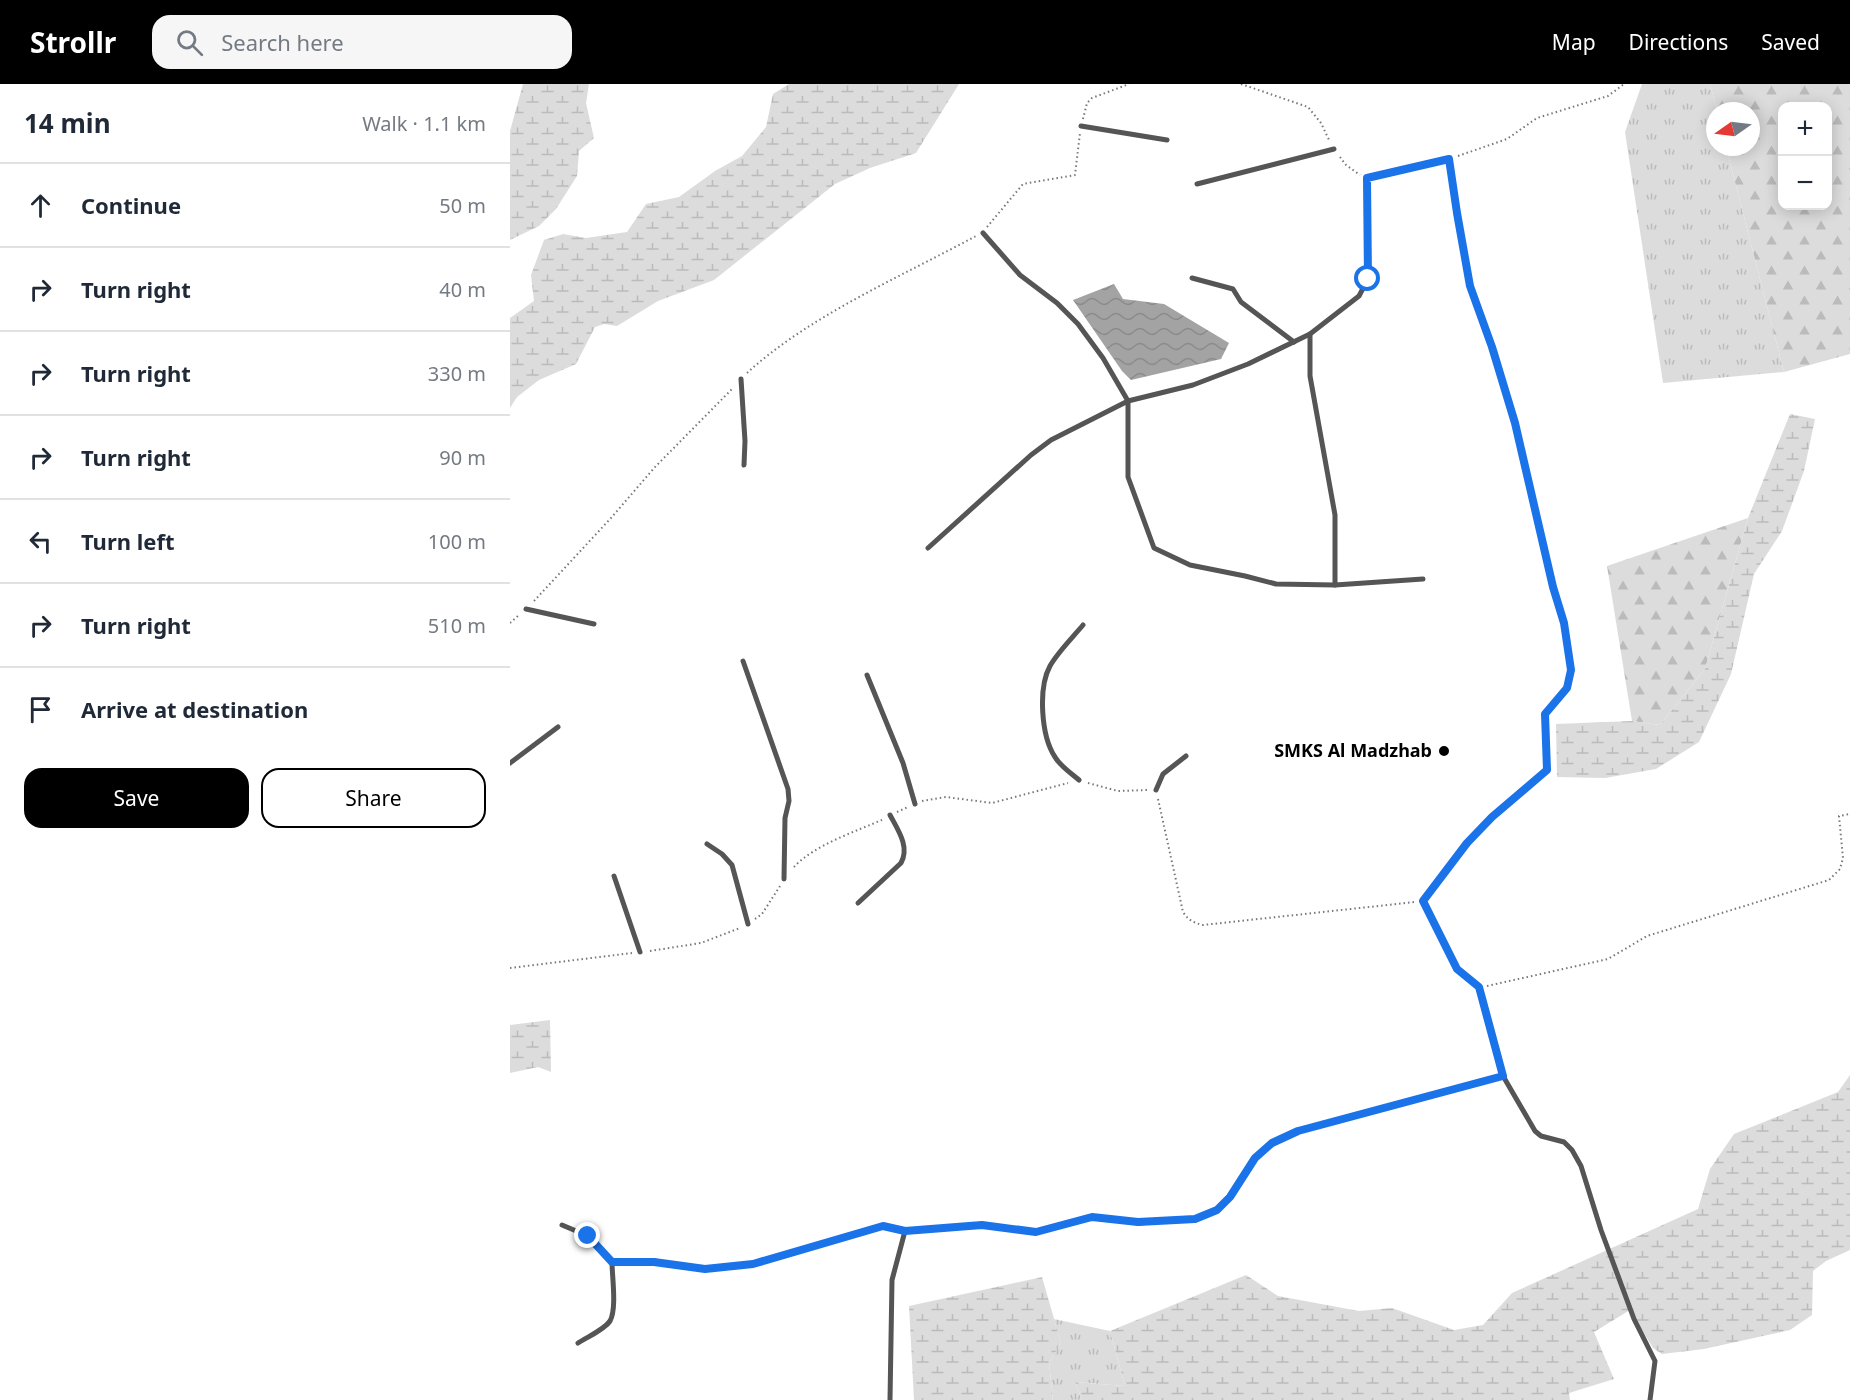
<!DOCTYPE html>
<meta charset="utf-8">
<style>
:root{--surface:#fff;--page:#f6f6f7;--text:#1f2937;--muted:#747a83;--line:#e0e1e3;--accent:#000}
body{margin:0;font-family:"Noto Sans",sans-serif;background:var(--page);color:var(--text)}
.controls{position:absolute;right:18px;top:18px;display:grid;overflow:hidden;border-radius:12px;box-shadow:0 3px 15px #0003}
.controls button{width:54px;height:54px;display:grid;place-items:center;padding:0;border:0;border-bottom:2px solid var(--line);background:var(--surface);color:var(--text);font:30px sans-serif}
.compass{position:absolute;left:1196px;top:18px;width:54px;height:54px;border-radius:50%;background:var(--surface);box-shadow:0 3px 15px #0003;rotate:256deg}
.stop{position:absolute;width:18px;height:18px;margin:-14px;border:4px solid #1a73e8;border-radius:50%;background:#fff}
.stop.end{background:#1a73e8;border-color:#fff;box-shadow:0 2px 6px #0008}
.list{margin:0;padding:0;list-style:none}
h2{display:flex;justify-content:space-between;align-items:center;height:78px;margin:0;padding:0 24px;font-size:26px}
h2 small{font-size:20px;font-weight:400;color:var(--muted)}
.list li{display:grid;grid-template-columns:39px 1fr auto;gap:18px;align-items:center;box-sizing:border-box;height:84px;padding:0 24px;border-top:2px solid var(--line)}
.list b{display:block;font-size:22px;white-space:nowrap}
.list em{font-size:20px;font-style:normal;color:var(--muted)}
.actions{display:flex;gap:12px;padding:18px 24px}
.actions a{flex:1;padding:14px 0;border:2px solid var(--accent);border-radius:18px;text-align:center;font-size:21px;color:var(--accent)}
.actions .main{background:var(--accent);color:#fff}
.icon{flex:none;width:33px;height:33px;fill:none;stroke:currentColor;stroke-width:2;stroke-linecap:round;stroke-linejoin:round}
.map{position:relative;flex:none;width:1340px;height:1316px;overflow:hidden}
header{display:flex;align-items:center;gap:36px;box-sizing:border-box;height:84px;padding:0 30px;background:var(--accent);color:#fff}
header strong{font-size:28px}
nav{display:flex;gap:33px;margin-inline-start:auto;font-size:21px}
.search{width:420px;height:54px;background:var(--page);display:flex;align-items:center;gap:15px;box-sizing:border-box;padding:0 21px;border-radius:18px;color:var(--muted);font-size:22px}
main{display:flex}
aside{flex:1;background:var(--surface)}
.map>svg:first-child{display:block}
.grass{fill:url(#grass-tufts)}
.forest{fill:url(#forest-firs);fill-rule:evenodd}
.wetland{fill:url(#wetland-marsh)}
.water{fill:url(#water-waves)}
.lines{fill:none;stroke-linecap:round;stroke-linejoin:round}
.path{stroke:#777;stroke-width:2;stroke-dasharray:1.5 3;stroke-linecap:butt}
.lane{stroke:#555;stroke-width:5}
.route{stroke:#1a73e8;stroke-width:8}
.poi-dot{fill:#000;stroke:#fff;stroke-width:2}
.labels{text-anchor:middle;stroke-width:4.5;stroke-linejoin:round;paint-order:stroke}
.poi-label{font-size:18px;font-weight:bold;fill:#000;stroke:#fff;text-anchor:end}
</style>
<header>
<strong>Strollr</strong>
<div class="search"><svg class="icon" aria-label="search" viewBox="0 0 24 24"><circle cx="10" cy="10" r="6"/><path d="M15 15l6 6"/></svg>Search here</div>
<nav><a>Map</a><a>Directions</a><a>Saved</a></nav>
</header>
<main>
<aside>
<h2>14 min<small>Walk · 1.1 km</small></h2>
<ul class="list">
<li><svg class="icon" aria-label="ahead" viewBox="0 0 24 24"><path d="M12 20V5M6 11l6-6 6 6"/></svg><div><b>Continue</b></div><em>50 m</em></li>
<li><svg class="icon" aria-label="right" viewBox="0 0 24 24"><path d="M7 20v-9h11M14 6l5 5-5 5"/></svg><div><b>Turn right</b></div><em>40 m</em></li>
<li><svg class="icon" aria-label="right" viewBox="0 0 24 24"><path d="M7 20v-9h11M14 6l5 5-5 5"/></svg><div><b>Turn right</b></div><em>330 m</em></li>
<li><svg class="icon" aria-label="right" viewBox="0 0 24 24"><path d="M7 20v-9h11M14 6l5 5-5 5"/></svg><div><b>Turn right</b></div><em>90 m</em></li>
<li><svg class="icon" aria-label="left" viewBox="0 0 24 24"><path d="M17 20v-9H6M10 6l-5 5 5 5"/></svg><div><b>Turn left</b></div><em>100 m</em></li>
<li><svg class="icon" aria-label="right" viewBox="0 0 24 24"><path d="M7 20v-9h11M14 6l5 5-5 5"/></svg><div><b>Turn right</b></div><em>510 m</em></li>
<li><svg class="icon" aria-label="arrive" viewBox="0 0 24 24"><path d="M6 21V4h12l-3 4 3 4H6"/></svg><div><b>Arrive at destination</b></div></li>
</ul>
<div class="actions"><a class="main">Save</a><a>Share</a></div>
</aside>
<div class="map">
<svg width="1340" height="1316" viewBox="0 0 1340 1316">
<defs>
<pattern id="grass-tufts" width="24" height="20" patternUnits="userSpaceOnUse" patternTransform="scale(1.5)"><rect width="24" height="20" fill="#dcdcdc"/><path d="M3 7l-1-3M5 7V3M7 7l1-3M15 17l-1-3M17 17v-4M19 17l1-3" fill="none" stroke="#bbb"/></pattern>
<pattern id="forest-firs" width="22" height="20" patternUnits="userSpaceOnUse" patternTransform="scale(1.5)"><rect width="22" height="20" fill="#dcdcdc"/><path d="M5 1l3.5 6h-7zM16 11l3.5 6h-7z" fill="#bbb"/></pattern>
<pattern id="wetland-marsh" width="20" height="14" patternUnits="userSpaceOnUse" patternTransform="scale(1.5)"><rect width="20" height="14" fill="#dcdcdc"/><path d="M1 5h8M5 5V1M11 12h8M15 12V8" fill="none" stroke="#bbb"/></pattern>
<pattern id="water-waves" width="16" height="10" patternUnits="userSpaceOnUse" patternTransform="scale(1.5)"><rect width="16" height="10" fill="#a3a3a3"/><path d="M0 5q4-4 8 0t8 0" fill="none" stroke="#8b8b8b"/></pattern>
</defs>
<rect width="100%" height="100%" fill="#fff"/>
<g class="grass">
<polygon points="1132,0 1200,0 1207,27 1205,27 1205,63 1216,63 1274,288 1153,299 1115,48"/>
<polygon points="544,1235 600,1247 615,1302 565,1298 572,1316 543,1316 539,1279 551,1259"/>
</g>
<g class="forest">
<path d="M1200,0H1340V270L1274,288L1216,63H1241V27H1207ZM1272,22H1318V122H1272Z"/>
<polygon points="1238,434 1195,585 1150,641 1122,637 1097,482"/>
</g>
<g class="wetland">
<polygon points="13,0 79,0 76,19 84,54 69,67 67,92 46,125 29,142 0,156 0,47"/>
<polygon points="279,0 449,0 406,69 360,84 325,100 204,196 148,217 107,242 94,240 85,243 66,280 29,296 7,313 0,324 0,234 24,217 21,191 34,156 53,150 76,154 117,148 136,120 169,113 205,87 232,72 256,43 263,10"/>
<polygon points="1280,330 1305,335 1294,387 1272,447 1244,490 1221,590 1189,658 1146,685 1095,694 1047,693 1046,640 1122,637 1150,641 1195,585 1238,434"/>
<polygon points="40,936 41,988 28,983 0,989 0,941"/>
<polygon points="1340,991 1340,1166 1316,1177 1303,1187 1302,1231 1280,1246 1194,1265 1152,1270 1143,1264 1120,1226 1084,1248 1104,1295 1059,1309 1060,1316 572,1316 565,1298 615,1302 600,1247 736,1191 768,1212 849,1227 882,1224 944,1246 973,1241 1002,1209 1188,1125 1200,1085 1224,1050 1328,1008"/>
<polygon points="532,1193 551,1259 539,1279 543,1316 404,1316 399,1222"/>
</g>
<polygon class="water" points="604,200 613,215 654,220 719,259 711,275 621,296 612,287 563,216"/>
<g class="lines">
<g class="path">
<polyline points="731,0 798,23 811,39 820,58"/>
<polyline points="573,35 577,19 582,14 619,0"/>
<polyline points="948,72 997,55 1027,34 1098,12 1114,0"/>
<polyline points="830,73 836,81 850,91"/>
<polyline points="866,92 931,77"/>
<polyline points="477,143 513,100 565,91 570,49"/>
<path d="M237,289C299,232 392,192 466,152"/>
<polyline points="24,517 101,434 145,383 223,304"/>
<polyline points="0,539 9,531"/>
<polyline points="578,699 608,707 638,706"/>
<path d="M648,715L673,828C678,836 684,839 693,841L905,818"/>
<polyline points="412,717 436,713 482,719 558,699"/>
<polyline points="387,728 398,723"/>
<path d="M284,783C304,761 347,747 374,735"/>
<polyline points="916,824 947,885 962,897"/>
<polyline points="245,835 252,830 270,802"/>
<polyline points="140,867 191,859 230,844"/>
<polyline points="0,884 122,869"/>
<polyline points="977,902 1098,875 1137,852 1319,796 1330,785 1333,774 1329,732 1340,730"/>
</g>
<g class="lane">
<polyline points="571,42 657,56"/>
<polyline points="687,100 824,65"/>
<polyline points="473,149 510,191 547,219 568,240 593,274 618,317 683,301 738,280 800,250 849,212 858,195 857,95"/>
<polyline points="682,194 723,205 731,218 784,258"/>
<polyline points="800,250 800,292 825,431 825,501"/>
<polyline points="231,295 235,357 234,381"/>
<polyline points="418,464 521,371 541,356 618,317 618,393 644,464 680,481 735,492 766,500 825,501 913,495"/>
<polyline points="16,525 84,540"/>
<polyline points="233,577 278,705 279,717 275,734 274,795"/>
<polyline points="357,591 393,679 405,720"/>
<polyline points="0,679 48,643"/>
<path d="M569,696C561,689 550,682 545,673C531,652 528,604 540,582C547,569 563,553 573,541"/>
<polyline points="646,706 653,690 676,672"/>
<polyline points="197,760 212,770 222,781 238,840"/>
<polyline points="104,792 130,868"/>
<polyline points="913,817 957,759 982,733 1037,686 1035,630 1057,604 1061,586 1054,539 1043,503 1005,339 982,263 960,202 947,129 939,75"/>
<path d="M348,819L391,779C400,763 388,746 380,731"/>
<polyline points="969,903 993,992 1025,1047 1031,1052 1054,1058 1062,1066 1071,1082 1091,1146 1124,1235 1145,1277 1140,1316"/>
<polyline points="52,1141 78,1152 102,1178 144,1177 194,1185 243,1180 373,1142 395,1147 472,1141 527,1148 582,1133 628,1139 685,1135 707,1126 720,1113 745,1074 762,1059 788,1047 993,992"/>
<path d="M68,1259C77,1253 94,1246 100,1237C107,1225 102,1192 102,1178"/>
<polyline points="380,1316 382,1196 395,1147"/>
</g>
</g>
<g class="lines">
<polyline class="route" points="78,1152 102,1178 144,1178 195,1185 243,1180 373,1142 395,1147 472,1141 526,1148 582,1133 628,1138 685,1135 707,1126 720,1113 745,1074 762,1059 788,1047 993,992 969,903 947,885 913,817 957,759 982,733 1037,686 1035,630 1057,604 1061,586 1054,539 1043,503 1005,339 982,263 960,202 947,129 939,75 857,94 858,195"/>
</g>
<circle class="poi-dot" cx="934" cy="667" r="6"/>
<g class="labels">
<g class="poi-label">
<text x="922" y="673">SMKS Al Madzhab</text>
</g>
</g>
</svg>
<div class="controls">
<button>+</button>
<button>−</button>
</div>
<svg class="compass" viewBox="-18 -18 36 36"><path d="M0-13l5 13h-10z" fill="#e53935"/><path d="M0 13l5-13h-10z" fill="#747a83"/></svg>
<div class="stop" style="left:858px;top:195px"></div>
<div class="stop end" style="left:78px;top:1152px"></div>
</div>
</main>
